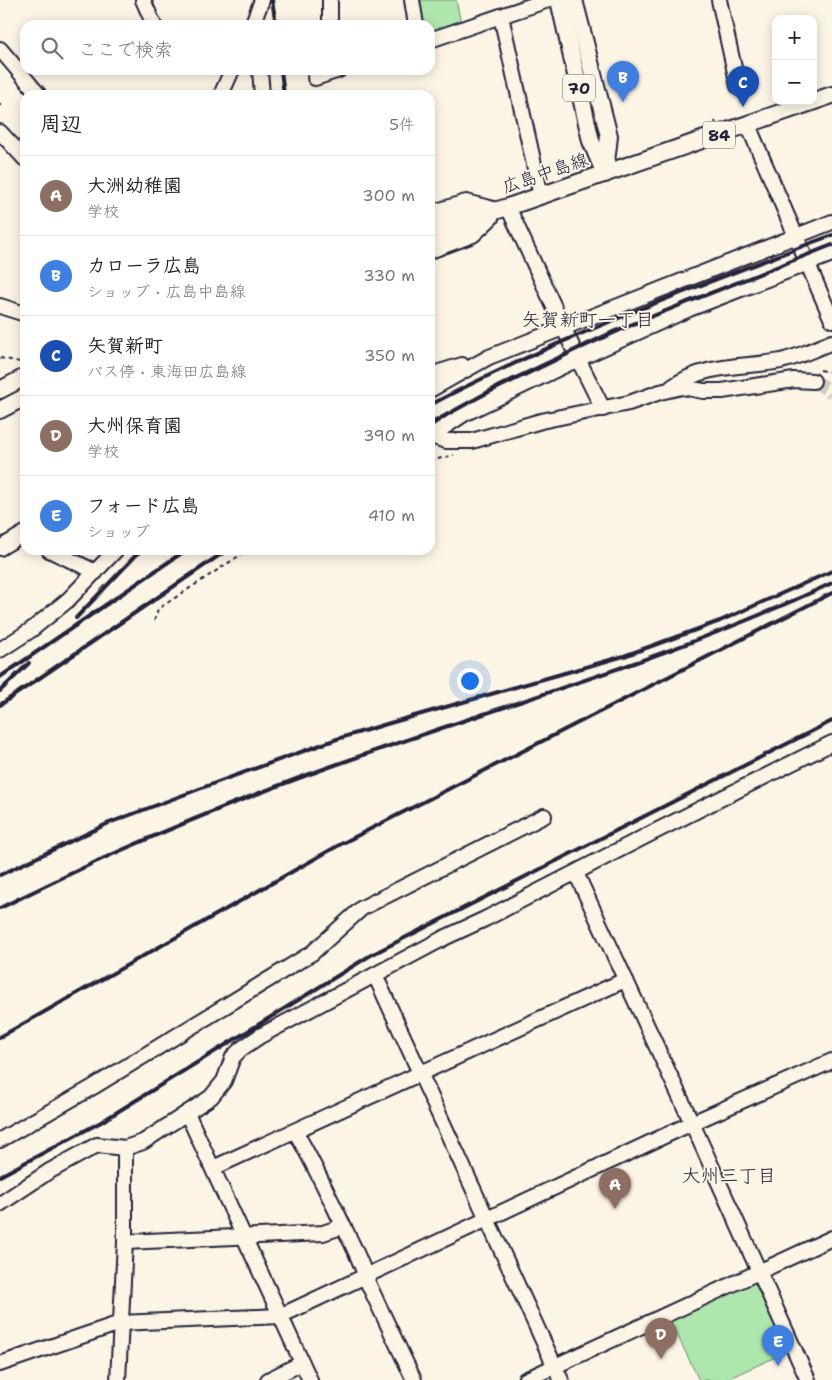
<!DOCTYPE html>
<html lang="ja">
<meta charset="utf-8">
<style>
:root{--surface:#fff;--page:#f2f2f2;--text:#222;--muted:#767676;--line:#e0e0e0;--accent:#d93025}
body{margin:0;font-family:"Shantell Sans","Klee One",sans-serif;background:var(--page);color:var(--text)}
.controls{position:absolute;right:15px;top:15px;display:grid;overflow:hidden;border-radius:10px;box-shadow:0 2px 12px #0003}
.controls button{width:45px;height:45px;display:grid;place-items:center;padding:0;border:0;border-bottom:1px solid var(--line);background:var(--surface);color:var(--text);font:25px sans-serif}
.you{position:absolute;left:469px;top:680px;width:18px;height:18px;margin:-12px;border:4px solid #fff;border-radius:50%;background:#1a73e8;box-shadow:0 0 0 8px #1a73e833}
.badge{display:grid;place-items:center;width:32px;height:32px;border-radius:50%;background:var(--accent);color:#fff;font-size:16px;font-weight:700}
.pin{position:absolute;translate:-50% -41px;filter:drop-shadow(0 1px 2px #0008)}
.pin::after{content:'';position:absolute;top:26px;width:18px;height:15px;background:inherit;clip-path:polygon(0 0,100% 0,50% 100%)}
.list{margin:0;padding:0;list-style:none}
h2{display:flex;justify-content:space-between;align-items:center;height:65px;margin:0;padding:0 20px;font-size:21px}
h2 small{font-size:16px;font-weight:400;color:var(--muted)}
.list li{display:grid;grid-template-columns:32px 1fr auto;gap:15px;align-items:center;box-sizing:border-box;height:80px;padding:0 20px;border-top:1px solid var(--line)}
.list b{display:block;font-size:19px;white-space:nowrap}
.list p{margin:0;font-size:16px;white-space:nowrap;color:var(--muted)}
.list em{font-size:16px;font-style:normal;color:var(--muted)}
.icon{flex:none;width:28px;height:28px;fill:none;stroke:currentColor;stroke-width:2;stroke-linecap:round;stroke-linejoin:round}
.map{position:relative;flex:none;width:832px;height:1380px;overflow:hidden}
.search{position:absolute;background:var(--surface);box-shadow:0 2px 12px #0003;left:20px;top:20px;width:415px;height:55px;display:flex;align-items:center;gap:12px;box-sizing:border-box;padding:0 18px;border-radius:15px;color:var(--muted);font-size:19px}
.panel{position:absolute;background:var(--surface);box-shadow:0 2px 12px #0003;left:20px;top:90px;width:415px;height:465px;border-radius:15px}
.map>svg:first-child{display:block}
.green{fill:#aee7ac;stroke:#688474}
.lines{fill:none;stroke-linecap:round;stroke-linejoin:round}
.minor-tunnel{stroke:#d0cbc3;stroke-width:14;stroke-dasharray:14 7;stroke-linecap:butt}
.minor-casing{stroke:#22223b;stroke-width:18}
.major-casing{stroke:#22223b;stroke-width:20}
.path{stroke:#22223b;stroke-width:2;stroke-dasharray:4 4;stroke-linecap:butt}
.minor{stroke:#fcf5e5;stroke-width:14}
.major{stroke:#fcf5e5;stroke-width:16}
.rail{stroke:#22223b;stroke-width:4}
.path-bridge{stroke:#22223b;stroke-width:2;stroke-dasharray:4 4;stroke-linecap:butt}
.labels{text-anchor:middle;stroke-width:4;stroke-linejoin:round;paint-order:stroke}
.shield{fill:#fcf5e5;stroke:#63616e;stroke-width:1}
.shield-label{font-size:16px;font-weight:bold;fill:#22223b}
.street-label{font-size:18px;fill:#22223b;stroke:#fcf5e5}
.neighbourhood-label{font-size:19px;fill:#22223b;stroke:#fcf5e5}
</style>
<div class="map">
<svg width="832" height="1380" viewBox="0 0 832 1380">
<rect width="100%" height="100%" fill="#fcf5e5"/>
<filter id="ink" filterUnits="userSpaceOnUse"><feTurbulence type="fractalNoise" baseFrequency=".02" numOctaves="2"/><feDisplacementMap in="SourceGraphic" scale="10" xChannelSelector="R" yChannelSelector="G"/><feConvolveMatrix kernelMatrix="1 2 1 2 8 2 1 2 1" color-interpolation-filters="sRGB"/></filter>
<g filter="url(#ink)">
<g class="green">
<polygon points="417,0 456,0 461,23 430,34 430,25 420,25"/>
<polygon points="753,1280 759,1283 789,1351 725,1380 699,1380 669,1318"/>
</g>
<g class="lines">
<polyline class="minor-tunnel" points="813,381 828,389 832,394"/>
<g class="minor-casing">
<g id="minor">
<polyline points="143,0 154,25"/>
<polyline points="412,0 416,25"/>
<polyline points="719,0 738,86"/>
<polyline points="501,16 541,196"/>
<polyline points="252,25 262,0"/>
<polyline points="330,25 330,0"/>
<polyline points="430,40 548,0"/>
<polyline points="0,49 39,95"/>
<polyline points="260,70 262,95"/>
<polyline points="315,78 339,70"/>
<polyline points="221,95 232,70"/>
<polyline points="748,125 832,320"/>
<polyline points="0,132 25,159"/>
<polyline points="508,207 578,359 603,409"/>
<polyline points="430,213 466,202 490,208"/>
<polyline points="430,251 473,235 491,218"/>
<polyline points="0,306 25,314"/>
<polyline points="430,375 462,365"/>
<path d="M672,387C706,363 743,368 781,361C798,357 815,349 832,342"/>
<polyline points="430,390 489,357 832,222"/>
<polyline points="430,434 431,436 446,441 472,441 541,421 629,403 660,392 682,387 703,391 722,391 794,380 813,381"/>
<polyline points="431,436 464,414 578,359 689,309 832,254"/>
<polyline points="0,548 25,533"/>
<polyline points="49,550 96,572"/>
<polyline points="0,650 31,630 68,600 116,550"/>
<polyline points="576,873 692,1123 808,1380"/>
<polyline points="375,975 561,1380"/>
<polyline points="187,1113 310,1380"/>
<path d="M295,1131C312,1160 326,1190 341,1221C350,1240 361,1260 367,1281L414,1380"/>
<polyline points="0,1140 93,1087 312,953 362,908 544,816"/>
<polyline points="213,1168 625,980"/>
<polyline points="0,1204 48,1172 97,1145 125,1148 143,1142 211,1097 224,1081 233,1057 241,1049 260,1036 444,938 485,919 648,835 832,743"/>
<polyline points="125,1242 323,1233 344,1226"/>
<polyline points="0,1364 120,1323 280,1316 692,1123 832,1061"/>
<polyline points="118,1380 125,1242 125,1148"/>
<polyline points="268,1380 302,1363"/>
<polyline points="525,1380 832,1238"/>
</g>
</g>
<g class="major-casing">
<g id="major">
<polyline points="559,0 591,141 605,174"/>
<polyline points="574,0 609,136 605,171"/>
<polyline points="430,224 468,212 498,210 508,207 832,95"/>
<polyline points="430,239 469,226 494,212"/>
<polyline points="0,390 25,377"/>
<polyline points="0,410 25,397"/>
</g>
</g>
<g class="path">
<polyline points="0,104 0,106"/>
<polyline points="0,358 25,363"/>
<polyline points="820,370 832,372"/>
<polyline points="430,461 454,455"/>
<polyline points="154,621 158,609 248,550"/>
</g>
<use href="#minor" class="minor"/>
<use href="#major" class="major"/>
<g class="rail">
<polyline points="272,0 276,25"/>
<polyline points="281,70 284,95"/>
<path d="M430,405C559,337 696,287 832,235"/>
<polyline points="430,424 499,386 615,331 832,245"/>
<polyline points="76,618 141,550"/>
<polyline points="0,677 186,550"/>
<polyline points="0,691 29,663"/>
<polyline points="0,705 227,550"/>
<polyline points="0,875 109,823 223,780 337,739 390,723 624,656 720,621 832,571"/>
<path d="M0,908C41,888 81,868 122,850C197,817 274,786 352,759C512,702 677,656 832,583"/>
<polyline points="0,1037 341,844 832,593"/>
<polyline points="0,1176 101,1122 371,955 832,721"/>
</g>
<polyline class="path-bridge" points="715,121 723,147"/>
</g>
</g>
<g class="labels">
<g class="shield">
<rect x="563" y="74.5" width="32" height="27" rx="4"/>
<rect x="703" y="121.5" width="32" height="27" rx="4"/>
</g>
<g class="shield-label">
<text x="579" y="94">70</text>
<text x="719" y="141">84</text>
</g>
<g class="street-label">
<text transform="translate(545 173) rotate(-19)" y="6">広島中島線</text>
</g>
<g class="neighbourhood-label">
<text x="588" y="326">矢賀新町一丁目</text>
<text x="729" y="1182">大州三丁目</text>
</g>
</g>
</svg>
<div class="controls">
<button>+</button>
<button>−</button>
</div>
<div class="you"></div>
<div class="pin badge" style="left:615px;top:1209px;background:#8d6e63">A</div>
<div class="pin badge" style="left:623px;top:102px;background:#3f7fe0">B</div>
<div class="pin badge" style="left:743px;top:107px;background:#1a4fb4">C</div>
<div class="pin badge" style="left:661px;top:1359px;background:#8d6e63">D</div>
<div class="pin badge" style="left:778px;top:1366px;background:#3f7fe0">E</div>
<div class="search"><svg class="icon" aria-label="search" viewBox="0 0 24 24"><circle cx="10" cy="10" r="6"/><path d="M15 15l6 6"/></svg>ここで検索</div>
<section class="panel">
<h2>周辺<small>5件</small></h2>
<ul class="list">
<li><span class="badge" style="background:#8d6e63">A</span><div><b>大洲幼稚園</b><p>学校</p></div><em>300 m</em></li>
<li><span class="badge" style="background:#3f7fe0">B</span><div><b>カローラ広島</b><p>ショップ · 広島中島線</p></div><em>330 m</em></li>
<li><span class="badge" style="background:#1a4fb4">C</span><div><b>矢賀新町</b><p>バス停 · 東海田広島線</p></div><em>350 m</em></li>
<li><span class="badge" style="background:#8d6e63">D</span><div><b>大州保育園</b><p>学校</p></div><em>390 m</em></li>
<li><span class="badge" style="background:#3f7fe0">E</span><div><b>フォード広島</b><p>ショップ</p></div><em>410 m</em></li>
</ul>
</section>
</div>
